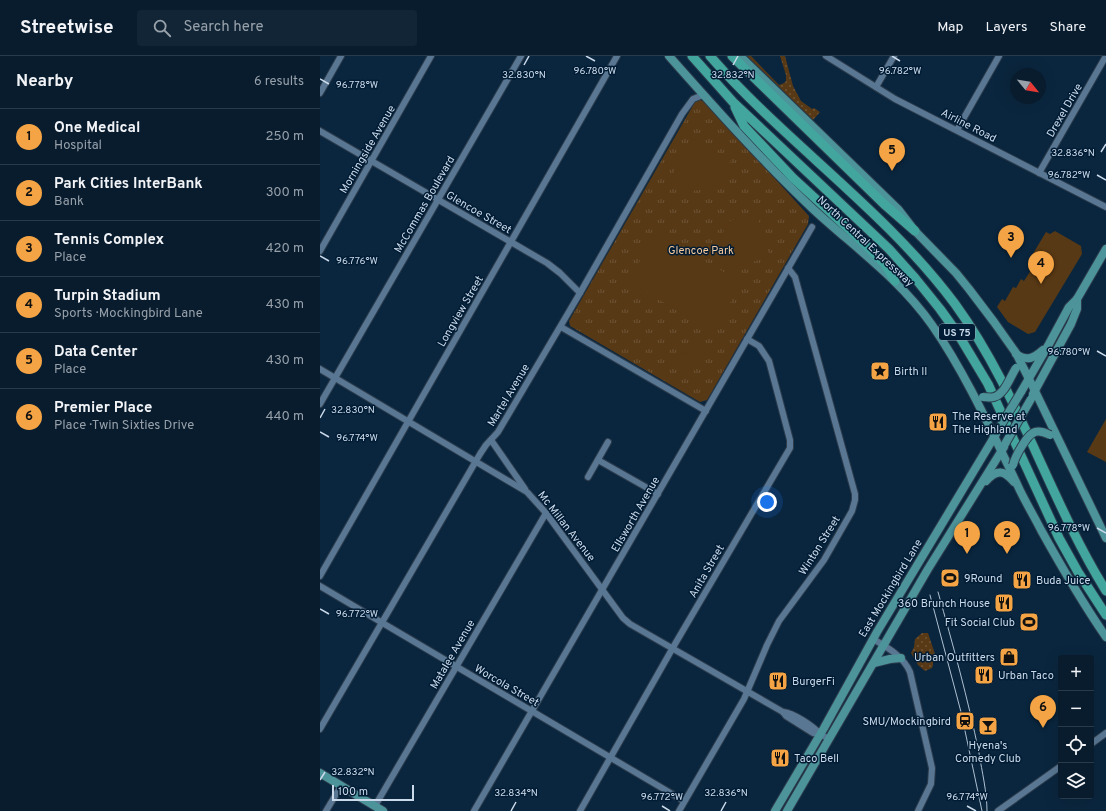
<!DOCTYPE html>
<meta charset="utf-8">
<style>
:root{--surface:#081c2e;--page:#112536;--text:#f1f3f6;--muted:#98a1aa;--line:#293a4a;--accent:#f4a444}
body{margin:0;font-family:Overpass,sans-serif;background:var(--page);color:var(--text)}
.controls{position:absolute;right:12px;bottom:12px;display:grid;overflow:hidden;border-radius:4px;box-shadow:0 4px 16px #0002}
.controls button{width:36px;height:36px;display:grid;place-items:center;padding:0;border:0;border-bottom:1px solid var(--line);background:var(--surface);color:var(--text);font:20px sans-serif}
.compass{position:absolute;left:690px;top:12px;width:36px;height:36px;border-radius:50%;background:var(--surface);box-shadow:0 4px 16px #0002;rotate:120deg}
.scale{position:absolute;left:12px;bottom:10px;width:82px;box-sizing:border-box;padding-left:4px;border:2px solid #cadaea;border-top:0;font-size:11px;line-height:14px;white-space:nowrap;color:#cadaea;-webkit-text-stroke:3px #011c34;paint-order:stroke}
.you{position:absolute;left:447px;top:446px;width:14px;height:14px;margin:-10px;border:3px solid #fff;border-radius:50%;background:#1a73e8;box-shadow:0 0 0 6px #1a73e833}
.badge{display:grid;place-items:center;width:26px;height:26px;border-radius:50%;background:var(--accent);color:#111;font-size:13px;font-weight:700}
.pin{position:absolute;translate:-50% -33px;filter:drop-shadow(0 1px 2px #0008)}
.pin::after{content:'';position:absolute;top:21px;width:14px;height:12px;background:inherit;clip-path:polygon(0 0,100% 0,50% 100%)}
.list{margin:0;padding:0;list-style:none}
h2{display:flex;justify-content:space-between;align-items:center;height:52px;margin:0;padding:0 16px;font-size:17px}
h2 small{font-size:13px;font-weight:400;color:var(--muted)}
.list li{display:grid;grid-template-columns:26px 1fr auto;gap:12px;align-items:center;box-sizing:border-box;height:56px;padding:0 16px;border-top:1px solid var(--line)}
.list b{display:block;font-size:15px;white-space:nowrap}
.list p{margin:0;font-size:13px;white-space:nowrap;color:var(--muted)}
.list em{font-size:13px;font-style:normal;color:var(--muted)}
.icon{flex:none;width:22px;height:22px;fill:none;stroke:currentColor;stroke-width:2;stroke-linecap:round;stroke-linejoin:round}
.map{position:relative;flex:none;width:786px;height:755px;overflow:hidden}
header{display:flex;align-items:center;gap:24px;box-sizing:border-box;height:56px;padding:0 20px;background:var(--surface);border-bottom:1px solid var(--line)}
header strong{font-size:19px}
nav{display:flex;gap:22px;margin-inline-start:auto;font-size:14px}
.search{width:280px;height:36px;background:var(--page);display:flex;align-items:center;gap:10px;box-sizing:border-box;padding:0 14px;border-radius:4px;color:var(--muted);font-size:15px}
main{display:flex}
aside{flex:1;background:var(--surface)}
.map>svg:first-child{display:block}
.grass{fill:url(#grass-dots)}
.park{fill:url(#park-tufts)}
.garden{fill:#583915}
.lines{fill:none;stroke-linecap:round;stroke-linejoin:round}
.minor-casing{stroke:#2c3c4c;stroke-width:8}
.major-casing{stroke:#2c3c4c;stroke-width:10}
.highway-casing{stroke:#2c3c4c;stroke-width:11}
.minor{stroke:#597793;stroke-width:6}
.major{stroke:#4c939a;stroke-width:8}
.highway{stroke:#43a69e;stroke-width:9}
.tram{stroke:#aec0d1;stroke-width:1}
.major-bridge-casing{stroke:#2c3c4c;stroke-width:10;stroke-linecap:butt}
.major-bridge{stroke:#4c939a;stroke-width:8}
.ticks{fill:none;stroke:#cadaea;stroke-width:1.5}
.labels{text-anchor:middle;stroke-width:3;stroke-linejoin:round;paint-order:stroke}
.shield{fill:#011c34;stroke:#8ea1b3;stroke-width:1}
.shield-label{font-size:10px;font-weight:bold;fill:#cadaea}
.street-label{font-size:11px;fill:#cadaea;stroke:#011c34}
.park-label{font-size:11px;fill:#f7ca9c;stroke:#011c34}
.poi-label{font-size:11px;fill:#cadaea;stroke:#011c34;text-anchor:start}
.ticks-label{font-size:10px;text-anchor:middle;fill:#cadaea;stroke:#011c34;stroke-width:3;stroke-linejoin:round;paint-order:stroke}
</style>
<header>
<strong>Streetwise</strong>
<div class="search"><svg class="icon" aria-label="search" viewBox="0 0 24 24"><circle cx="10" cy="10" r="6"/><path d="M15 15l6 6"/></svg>Search here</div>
<nav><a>Map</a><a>Layers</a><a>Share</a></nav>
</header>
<main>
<aside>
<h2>Nearby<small>6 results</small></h2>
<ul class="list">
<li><span class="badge">1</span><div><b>One Medical</b><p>Hospital</p></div><em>250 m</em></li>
<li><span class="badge">2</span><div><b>Park Cities InterBank</b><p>Bank</p></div><em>300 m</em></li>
<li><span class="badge">3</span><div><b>Tennis Complex</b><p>Place</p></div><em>420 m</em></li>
<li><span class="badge">4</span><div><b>Turpin Stadium</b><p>Sports · Mockingbird Lane</p></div><em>430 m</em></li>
<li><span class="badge">5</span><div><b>Data Center</b><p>Place</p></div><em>430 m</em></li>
<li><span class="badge">6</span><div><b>Premier Place</b><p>Place · Twin Sixties Drive</p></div><em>440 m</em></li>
</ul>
</aside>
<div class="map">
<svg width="786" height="755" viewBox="0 0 786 755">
<defs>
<pattern id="grass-dots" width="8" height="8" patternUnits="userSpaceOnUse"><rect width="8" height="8" fill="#583915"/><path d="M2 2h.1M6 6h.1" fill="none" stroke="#6f5537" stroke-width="1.8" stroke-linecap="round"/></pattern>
<pattern id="park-tufts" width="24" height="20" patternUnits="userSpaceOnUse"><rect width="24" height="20" fill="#583915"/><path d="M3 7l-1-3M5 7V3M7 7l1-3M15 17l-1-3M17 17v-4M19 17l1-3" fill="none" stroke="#6f5537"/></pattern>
</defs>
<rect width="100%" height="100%" fill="#0a263e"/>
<g class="grass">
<polygon points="427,0 431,0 459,29 464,27 466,25 466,19 460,0 465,0 473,30 481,45 492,53 494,52 500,56 493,64"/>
<polygon points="602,577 608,577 616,601 613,603 613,609 612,612 605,615 598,609 591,597 594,591 595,583"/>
</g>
<polygon class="park" points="380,44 384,45 489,160 488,168 387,344 380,346 250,270 249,265 375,46"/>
<g class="garden">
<polygon points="376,83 411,105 401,124 390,132 373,135 351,121 371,85"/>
<path d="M437,158L449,198L446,202L407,213C402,202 397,190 402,178C404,173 409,169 411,164Z"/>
<polygon points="735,175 761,190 762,198 715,276 708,278 688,266 677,251 682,243 685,245 693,231 696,232 701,223 704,225 711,214 708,212 713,203 711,201 726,176 730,178"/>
<polygon points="335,178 422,226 394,275 308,226"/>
<polygon points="368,287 385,297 380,304 364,295"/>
<polygon points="362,297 379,307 374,315 358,305"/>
<polygon points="786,363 786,406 767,396"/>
</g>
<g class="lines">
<g class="minor-casing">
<g id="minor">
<polyline points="506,0 575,43 786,151"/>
<polyline points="556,31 574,0"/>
<polyline points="0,37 21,0"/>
<polyline points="637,74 679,0"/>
<polyline points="0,75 227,207 240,217 260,237"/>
<polyline points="719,117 786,0"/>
<polyline points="0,195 111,0"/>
<polyline points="241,271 386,355"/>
<polyline points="0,313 207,436 226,457 303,562 310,568 463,656 466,660 493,677 500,678 509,683"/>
<polyline points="0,348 201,0"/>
<polyline points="171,384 205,433"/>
<polyline points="278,404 338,438"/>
<polyline points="268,421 288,386"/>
<polyline points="0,520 297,0"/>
<polyline points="0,530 364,745"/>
<path d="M553,583C568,592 583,600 590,616L612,712L611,728L598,755"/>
<path d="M463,656C474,657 493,670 500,678"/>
<polyline points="0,673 160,398 166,389 178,376 260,237 362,58 373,43 383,39"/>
<polyline points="771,688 786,677"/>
<polyline points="55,750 226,457"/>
<polyline points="6,755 21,730"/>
<polyline points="154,755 492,171"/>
<polyline points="260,755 355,588 470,392 470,384 449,305 439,290 427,283"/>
<polyline points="359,755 424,643 447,589 459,565 504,504 532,455 535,444 535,438 475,221 468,212"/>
<polyline points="678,755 741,710"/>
</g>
</g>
<g class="major-casing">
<g id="major">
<path d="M349,0C396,53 442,105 493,153C534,191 580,223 612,269C646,318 671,374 697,428C704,444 713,458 721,474C741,510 762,546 786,581"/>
<polyline points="420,0 578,153 595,175 636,217 649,233 674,266 696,297 715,335 786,482"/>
<path d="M696,298C707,306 714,302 723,294"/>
<polyline points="701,336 729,288 749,251 757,243 786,193"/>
<polyline points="713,338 751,268 757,253 757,243"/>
<path d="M666,425C677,413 684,414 694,426"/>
<polyline points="554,607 570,603 581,602"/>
<polyline points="0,717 63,755"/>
<polyline points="455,755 504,672 557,576 676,378"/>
<polyline points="467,755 608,513 684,391"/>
</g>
</g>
<g class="highway-casing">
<g id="highway">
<polyline points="372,0 413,46 569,193 595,222 620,253 638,278 668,328 739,482 758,516 786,559"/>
<path d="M390,0C466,87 565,154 635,248C699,336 729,443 786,535"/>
<polyline points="412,0 564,148 595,175"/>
<polyline points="415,51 424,70 473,122 547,190 565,208 575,225"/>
</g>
</g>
<use href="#minor" class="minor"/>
<use href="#major" class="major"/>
<use href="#highway" class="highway"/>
<g class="tram">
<path d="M618,536C633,589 648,643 659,697C662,716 667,736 667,755"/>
<polyline points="610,539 641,656 662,755"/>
</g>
<g class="major-bridge-casing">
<g id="major-bridge">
<path d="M663,341C667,341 671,342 674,341C685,338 690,321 696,312"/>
<polyline points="678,374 701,336"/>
<polyline points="685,388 711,343"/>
<path d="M693,409C695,401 707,378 715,376C721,374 726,377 730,379"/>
</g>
</g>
<use href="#major-bridge" class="major-bridge"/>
</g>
<path class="ticks" d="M266,0L275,5M572,0L580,5M204,9L209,0M413,9L418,0M0,23L9,28M781,96L786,88M777,119L786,124M0,200L9,205M777,295L786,300M0,362L5,353M0,376L9,381M777,472L786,477M0,553L9,558M0,724L5,716M342,750L350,755M647,750L656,755M191,755L196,746M401,755L406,746"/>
<defs>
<g id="sight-square" transform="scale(1)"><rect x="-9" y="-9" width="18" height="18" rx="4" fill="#f4a444" stroke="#011c34"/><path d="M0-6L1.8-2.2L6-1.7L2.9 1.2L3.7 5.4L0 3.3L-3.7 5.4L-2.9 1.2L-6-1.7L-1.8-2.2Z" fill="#111"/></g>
<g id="restaurant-square" transform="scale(1)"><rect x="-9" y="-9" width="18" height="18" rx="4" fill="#f4a444" stroke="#011c34"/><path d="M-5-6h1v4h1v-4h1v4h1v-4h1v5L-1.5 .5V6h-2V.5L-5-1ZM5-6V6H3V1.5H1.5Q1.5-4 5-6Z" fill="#111"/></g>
<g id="stadium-square" transform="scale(1)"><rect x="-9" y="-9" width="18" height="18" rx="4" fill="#f4a444" stroke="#011c34"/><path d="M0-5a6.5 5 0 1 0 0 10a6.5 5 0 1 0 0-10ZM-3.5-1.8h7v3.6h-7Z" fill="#111"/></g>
<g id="shop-square" transform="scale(1)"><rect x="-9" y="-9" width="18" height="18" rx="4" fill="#f4a444" stroke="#011c34"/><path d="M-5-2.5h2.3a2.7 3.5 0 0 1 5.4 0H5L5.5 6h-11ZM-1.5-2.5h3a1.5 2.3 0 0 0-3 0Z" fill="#111"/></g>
<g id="station-square" transform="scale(1)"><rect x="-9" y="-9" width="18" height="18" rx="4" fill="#f4a444" stroke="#011c34"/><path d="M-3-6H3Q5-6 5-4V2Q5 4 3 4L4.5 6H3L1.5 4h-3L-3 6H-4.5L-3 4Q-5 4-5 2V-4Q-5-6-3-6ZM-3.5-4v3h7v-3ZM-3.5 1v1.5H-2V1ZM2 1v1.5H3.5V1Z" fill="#111"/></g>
<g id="bar-square" transform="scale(1)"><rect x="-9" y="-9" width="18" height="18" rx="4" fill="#f4a444" stroke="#011c34"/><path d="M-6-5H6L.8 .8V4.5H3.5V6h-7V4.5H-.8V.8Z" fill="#111"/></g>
</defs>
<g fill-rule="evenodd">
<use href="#sight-square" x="560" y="315"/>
<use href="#restaurant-square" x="618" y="366"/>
<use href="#stadium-square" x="630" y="522"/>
<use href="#restaurant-square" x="702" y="524"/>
<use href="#restaurant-square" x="684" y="547"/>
<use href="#stadium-square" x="709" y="566"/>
<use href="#shop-square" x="689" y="601"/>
<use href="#restaurant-square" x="664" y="619"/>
<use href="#restaurant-square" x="458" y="625"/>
<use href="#station-square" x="645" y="665"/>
<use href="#bar-square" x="668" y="670"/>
<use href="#restaurant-square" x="460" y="702"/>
</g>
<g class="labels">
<rect class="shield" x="619" y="268" width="36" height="16" rx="3"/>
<g class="shield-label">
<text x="637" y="280">US 75</text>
</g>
<g class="street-label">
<text transform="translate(744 54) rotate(-60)" y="4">Drexel Drive</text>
<text transform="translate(649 69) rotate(27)" y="4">Airline Road</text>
<text transform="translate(47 93) rotate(-60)" y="4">Morningside Avenue</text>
<text transform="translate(104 148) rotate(-60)" y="4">McCommas Boulevard</text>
<text transform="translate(159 156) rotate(30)" y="4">Glencoe Street</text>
<text transform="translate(546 185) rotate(43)" y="4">North Central Expressway</text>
<text transform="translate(140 255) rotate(-60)" y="4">Longview Street</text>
<text transform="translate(188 339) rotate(-59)" y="4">Martel Avenue</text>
<text transform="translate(315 458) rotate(-60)" y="4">Ellsworth Avenue</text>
<text transform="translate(247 470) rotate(52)" y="4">Mc Millan Avenue</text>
<text transform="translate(499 489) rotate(-58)" y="4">Winton Street</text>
<text transform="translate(386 515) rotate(-60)" y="4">Anita Street</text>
<text transform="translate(570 532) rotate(-59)" y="4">East Mockingbird Lane</text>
<text transform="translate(132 598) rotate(-60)" y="4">Matalee Avenue</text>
<text transform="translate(187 629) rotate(30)" y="4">Worcola Street</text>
</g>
<g class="park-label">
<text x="381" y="198">Glencoe Park</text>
</g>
<g class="poi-label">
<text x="574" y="319">Birth II</text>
<text x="632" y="364">The Reserve at<tspan x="632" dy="13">The Highland</tspan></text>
<text x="644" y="526">9Round</text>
<text x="716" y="528">Buda Juice</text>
<text x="670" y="551" text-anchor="end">360 Brunch House</text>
<text x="695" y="570" text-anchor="end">Fit Social Club</text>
<text x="675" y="605" text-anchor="end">Urban Outfitters</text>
<text x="678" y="623">Urban Taco</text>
<text x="472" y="629">BurgerFi</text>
<text x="631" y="669" text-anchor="end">SMU/Mockingbird</text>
<text x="668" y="693" text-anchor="middle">Hyena's<tspan x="668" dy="13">Comedy Club</tspan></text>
<text x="474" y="706">Taco Bell</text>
</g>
</g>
<g class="ticks-label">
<text x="275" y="18">96.780°W</text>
<text x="580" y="18">96.782°W</text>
<text x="204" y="22">32.830°N</text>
<text x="413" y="22">32.832°N</text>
<text x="37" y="32">96.778°W</text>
<text x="753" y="100">32.836°N</text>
<text x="749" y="122">96.782°W</text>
<text x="37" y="208">96.776°W</text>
<text x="749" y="299">96.780°W</text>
<text x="33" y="357">32.830°N</text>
<text x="37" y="385">96.774°W</text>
<text x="749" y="475">96.778°W</text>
<text x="37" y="561">96.772°W</text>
<text x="33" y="719">32.832°N</text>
<text x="196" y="740">32.834°N</text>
<text x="406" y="740">32.836°N</text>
<text x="342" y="744">96.772°W</text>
<text x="647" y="744">96.774°W</text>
</g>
</svg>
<div class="controls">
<button>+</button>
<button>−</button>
<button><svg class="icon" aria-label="locate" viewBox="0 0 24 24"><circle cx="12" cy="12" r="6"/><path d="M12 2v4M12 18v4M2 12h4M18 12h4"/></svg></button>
<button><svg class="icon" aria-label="layers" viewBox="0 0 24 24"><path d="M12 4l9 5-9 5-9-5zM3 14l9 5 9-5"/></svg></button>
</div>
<svg class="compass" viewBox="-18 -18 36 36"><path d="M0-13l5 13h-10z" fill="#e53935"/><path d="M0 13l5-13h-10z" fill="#98a1aa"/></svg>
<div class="scale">100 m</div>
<div class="you"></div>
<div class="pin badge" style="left:647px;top:498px">1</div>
<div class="pin badge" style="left:687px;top:498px">2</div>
<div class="pin badge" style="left:691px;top:202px">3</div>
<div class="pin badge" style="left:721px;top:228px">4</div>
<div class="pin badge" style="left:572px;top:115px">5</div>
<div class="pin badge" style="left:723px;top:672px">6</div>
</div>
</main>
